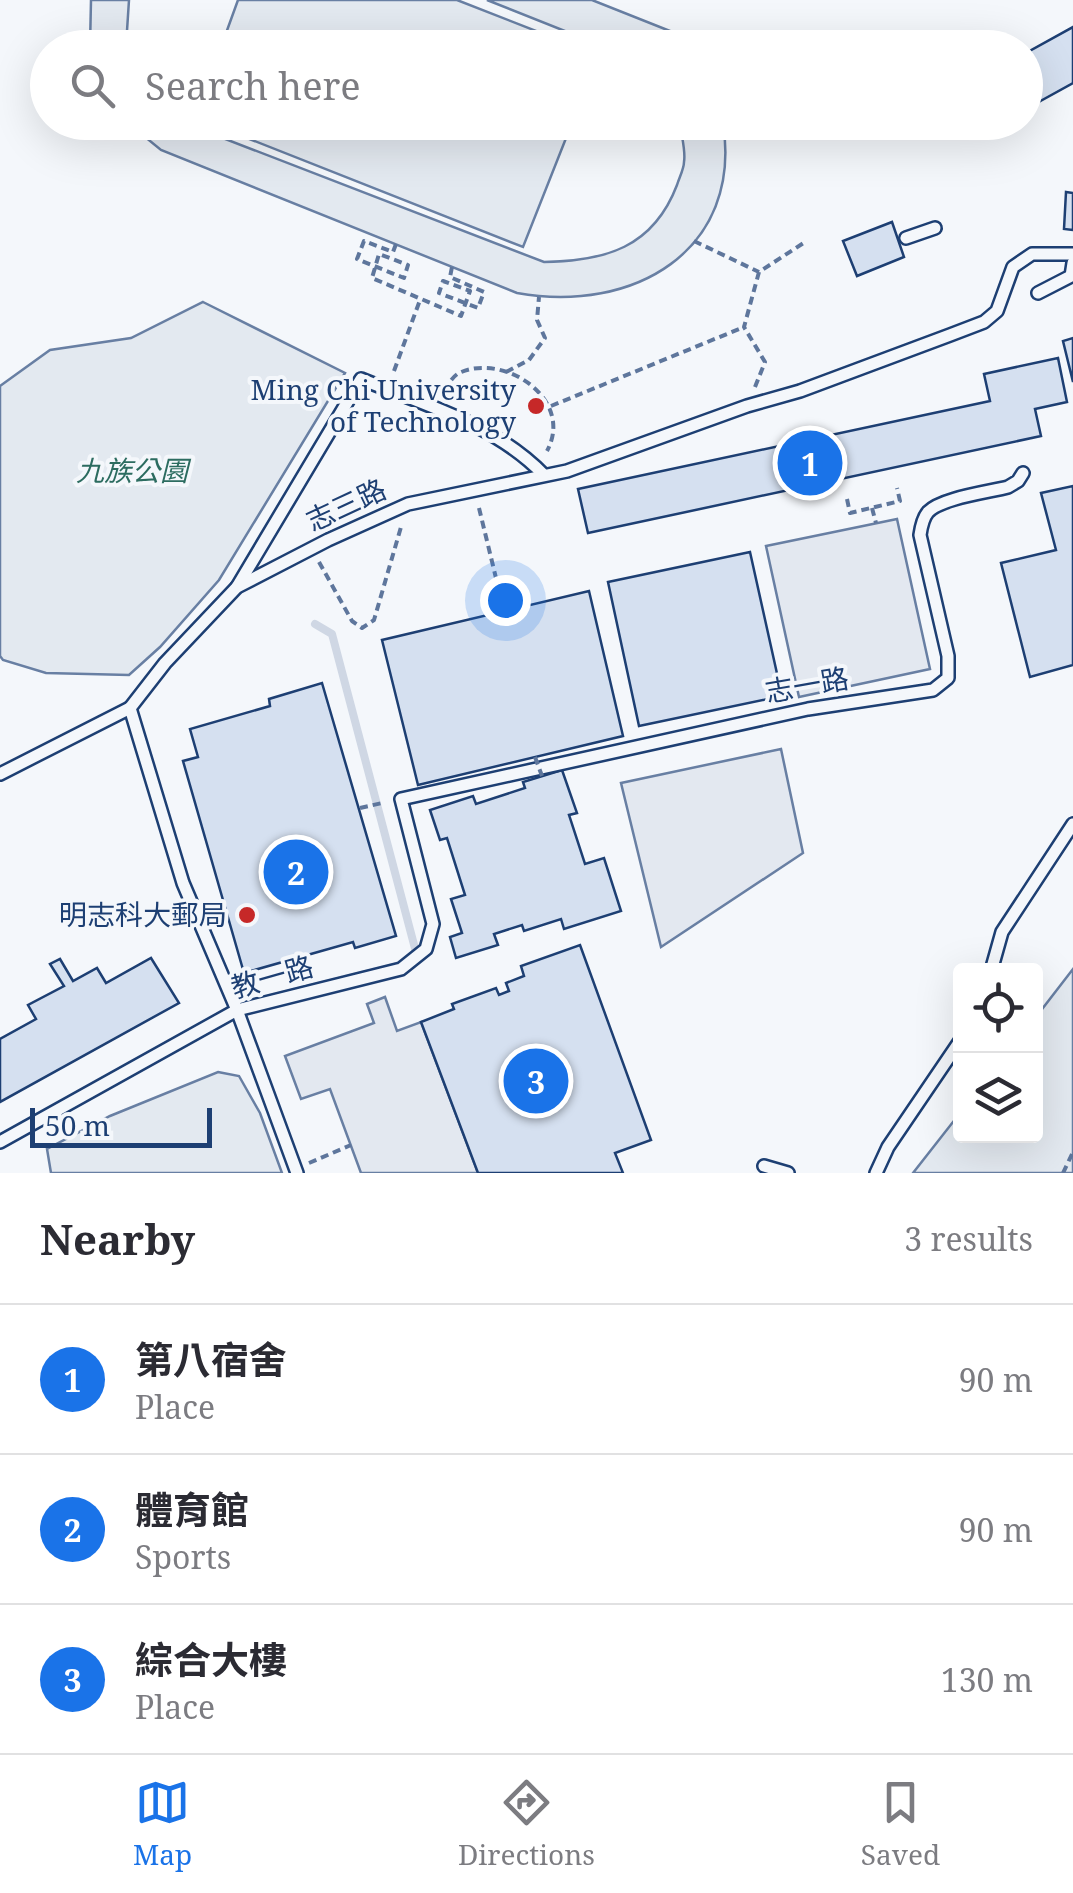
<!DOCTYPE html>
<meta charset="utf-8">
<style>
:root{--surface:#fff;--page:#f7f7f7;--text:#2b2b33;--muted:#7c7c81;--line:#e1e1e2;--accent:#1a73e8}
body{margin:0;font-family:"Noto Serif","Noto Sans TC",serif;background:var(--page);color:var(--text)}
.controls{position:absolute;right:30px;bottom:30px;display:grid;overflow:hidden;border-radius:10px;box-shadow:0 10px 40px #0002}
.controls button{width:90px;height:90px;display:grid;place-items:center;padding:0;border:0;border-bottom:2px solid var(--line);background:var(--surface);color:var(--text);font:50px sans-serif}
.scale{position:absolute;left:30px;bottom:25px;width:182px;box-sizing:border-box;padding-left:10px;border:5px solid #1d3f73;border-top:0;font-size:28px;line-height:35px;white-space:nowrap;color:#1d3f73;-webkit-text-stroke:8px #f4f7fb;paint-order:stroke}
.you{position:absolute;left:505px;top:600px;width:35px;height:35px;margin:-25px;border:8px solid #fff;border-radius:50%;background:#1a73e8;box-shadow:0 0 0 15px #1a73e833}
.badge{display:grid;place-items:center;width:65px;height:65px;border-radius:50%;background:var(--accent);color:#fff;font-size:32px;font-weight:700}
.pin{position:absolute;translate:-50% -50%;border:5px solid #fff;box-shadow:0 2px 10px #0006}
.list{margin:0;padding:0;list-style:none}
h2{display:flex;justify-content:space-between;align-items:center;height:130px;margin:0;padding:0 40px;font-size:42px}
h2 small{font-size:32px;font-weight:400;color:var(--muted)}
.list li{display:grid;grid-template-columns:65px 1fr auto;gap:30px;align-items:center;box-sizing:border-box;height:150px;padding:0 40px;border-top:2px solid var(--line)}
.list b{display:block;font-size:38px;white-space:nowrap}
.list p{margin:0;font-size:32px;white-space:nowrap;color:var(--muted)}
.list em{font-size:32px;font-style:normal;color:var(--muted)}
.icon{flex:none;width:55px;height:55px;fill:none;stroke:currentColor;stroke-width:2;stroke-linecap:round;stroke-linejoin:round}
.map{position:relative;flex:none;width:1073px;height:1173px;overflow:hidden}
.search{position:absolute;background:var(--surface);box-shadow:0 10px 40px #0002;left:30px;right:30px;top:30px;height:110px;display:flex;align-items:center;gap:25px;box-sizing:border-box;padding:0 35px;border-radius:55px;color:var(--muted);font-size:38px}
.sheet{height:580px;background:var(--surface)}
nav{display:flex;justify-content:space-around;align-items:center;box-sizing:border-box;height:140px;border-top:2px solid var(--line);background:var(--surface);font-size:28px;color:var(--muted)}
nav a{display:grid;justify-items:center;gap:5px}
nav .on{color:var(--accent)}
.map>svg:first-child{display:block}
.green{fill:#e3e9f0;stroke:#687fa3;stroke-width:2.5}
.parking{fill:#e3e8f0;stroke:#687fa3;stroke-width:2.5}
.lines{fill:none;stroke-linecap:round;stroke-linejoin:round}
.stream{stroke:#cfd7e4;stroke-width:8}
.building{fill:#d5e0f0;stroke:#1d3f73;stroke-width:2.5}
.lane-casing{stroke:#1d3f73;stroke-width:16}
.path{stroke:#5e769c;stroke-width:4;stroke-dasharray:8 5;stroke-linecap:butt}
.lane{stroke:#f4f7fb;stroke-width:11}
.path-bridge{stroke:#5e769c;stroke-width:4;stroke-dasharray:8 5;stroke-linecap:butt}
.poi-dot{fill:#c62828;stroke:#f4f7fb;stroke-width:4}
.labels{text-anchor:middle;stroke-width:8;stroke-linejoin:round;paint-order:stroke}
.poi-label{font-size:28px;fill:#1d3f73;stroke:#f4f7fb;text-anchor:end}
.park-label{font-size:28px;font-style:italic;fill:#2c6c60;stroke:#f4f7fb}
.street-label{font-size:28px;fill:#1d3f73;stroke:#f4f7fb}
</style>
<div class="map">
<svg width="1073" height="1173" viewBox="0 0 1073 1173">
<rect width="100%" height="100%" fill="#f4f7fb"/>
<g class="green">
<polygon points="91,0 129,0 127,31 131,47 90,47"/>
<polygon points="238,0 457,0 577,47 221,47"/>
<polygon points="487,0 592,0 670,31 673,40 681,47 605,47"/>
<path d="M128,123H184L544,262C605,261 653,248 677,185C679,178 684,169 684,162C686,150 681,135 680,123H723C743,251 633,314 517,293L161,150Z"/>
<polygon points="209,123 572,122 572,123 523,247"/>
<polygon points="203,302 345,373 219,580 160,647 129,675 46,673 3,660 0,656 0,386 50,350 131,338"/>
<polygon points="1073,969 1073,1173 913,1173 960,1113 960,1136 1036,1136 1036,1017"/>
<polygon points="218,1072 239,1076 260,1113 282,1173 51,1173 47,1149 110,1116"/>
</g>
<g class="parking">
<polygon points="897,519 930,669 799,697 766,546"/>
<polygon points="781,749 803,853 661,947 621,783"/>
<polygon points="385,997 397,1031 421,1022 478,1173 361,1173 330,1089 301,1099 285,1056 374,1023 367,1004"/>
</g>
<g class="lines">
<polyline class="stream" points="315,624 332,634 417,956"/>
</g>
<g class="building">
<polygon points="1073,27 1073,83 1026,109 1026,53"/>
<polygon points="1066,192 1073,193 1073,230 1064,229"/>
<polygon points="892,222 904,257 857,276 843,241"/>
<polygon points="1073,338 1073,382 1063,341"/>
<polygon points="1058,358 1067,402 1035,409 1041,436 588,533 578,489 990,401 984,374"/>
<polygon points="1073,486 1073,665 1030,677 1001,563 1056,550 1041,493"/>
<polygon points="750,552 782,696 639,726 608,582"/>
<polygon points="589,591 623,736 418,785 382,640"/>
<polygon points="322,683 396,936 355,948 353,942 244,973 183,761 198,757 190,729 270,706 269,699"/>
<polygon points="562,770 577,813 569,815 585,864 604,858 621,911 564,929 561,919 524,931 522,925 494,934 498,945 456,958 450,937 462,933 451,899 465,895 447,838 440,840 430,810 473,796 476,804 525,788 523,782"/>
<polygon points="580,945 651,1140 615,1153 623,1173 478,1173 421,1022 454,1009 452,1004 496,988 499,995 509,991 506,983 524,976 521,966"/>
<polygon points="151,958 179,1003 0,1102 0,1039 36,1019 28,1005 64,986 50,964 60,959 73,981 97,968 106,983"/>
</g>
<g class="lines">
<g class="lane-casing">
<g id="lane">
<polyline points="906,238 935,228"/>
<polyline points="1038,293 1071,276 1073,263"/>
<path d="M237,587L361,379C425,405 495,424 544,475"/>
<polyline points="0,774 130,708"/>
<polyline points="991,971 1002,932 1073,824"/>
<path d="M0,1142L237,1010L401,969L426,949L433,924L401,799L808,709L933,690L948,678V656L920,535C921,528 923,518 928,512C941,498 989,492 1008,487L1018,481L1023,473"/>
<polyline points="764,1166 788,1173"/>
<polyline points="297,1173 237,1010 183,883 130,708 165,663 237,587 328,540 408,504 567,471 747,406 800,391 950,335 984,322 997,311 1013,267 1032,254 1073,254"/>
<polyline points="876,1173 888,1147 960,1041"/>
</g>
</g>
<g class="path">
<polyline points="694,241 759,272"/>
<polyline points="396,244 393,252 364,241 357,259 404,278 408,265 379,254 372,278 461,316 470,291 443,281 439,293 478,308 484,292 450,277 452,267"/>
<polyline points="394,371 420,300"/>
<polyline points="506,372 529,360 545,338 537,320 539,297"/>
<polyline points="755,387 765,362 744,327 759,272 805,242"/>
<path d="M443,390C448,385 453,376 459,373C504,352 575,399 547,451"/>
<polyline points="551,406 744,327"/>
<polyline points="847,499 850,513 900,501 897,488"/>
<polyline points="479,508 504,611"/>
<polyline points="872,508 876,523"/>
<polyline points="319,562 352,621 362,628 374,620 401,527"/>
<polyline points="360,808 382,803"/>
<polyline points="309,1163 351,1145"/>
<polyline points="1063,1173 1073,1152"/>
</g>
<use href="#lane" class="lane"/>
<polyline class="path-bridge" points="535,757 542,776"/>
</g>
<g class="poi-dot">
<circle cx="536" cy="406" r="10"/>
<circle cx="247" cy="915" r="10"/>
</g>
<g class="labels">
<g class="poi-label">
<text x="516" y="400">Ming Chi University<tspan x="516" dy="32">of Technology</tspan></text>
<text x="227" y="925">明志科大郵局</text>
</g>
<g class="park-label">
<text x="132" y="481">九族公園</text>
</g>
<g class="street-label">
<text transform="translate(346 505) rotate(-25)" y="10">志三路</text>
<text transform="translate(807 685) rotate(-10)" y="10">志一路</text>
<text transform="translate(272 977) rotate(-16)" y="10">教一路</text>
</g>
</g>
</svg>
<div class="controls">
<button><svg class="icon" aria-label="locate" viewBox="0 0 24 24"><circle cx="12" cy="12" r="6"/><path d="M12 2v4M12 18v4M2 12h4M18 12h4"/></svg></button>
<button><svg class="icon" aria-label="layers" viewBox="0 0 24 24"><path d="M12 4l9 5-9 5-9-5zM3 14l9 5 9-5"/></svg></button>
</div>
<div class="scale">50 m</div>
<div class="you"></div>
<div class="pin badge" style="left:810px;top:463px">1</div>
<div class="pin badge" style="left:296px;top:872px">2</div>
<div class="pin badge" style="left:536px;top:1081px">3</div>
<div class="search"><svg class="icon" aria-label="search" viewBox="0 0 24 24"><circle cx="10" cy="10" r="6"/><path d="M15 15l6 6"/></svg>Search here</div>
</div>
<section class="sheet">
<h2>Nearby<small>3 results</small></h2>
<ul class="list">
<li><span class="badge">1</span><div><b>第八宿舍</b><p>Place</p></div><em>90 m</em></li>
<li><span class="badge">2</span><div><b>體育館</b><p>Sports</p></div><em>90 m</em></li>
<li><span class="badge">3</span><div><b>綜合大樓</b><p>Place</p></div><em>130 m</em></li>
</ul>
</section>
<nav>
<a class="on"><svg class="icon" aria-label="map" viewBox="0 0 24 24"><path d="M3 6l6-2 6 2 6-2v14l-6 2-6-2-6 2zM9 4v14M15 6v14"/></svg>Map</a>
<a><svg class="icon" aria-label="directions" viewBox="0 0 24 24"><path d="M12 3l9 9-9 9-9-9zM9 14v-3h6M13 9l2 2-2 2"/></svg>Directions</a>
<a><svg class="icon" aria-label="saved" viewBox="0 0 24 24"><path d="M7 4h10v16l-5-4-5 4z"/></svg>Saved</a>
</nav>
